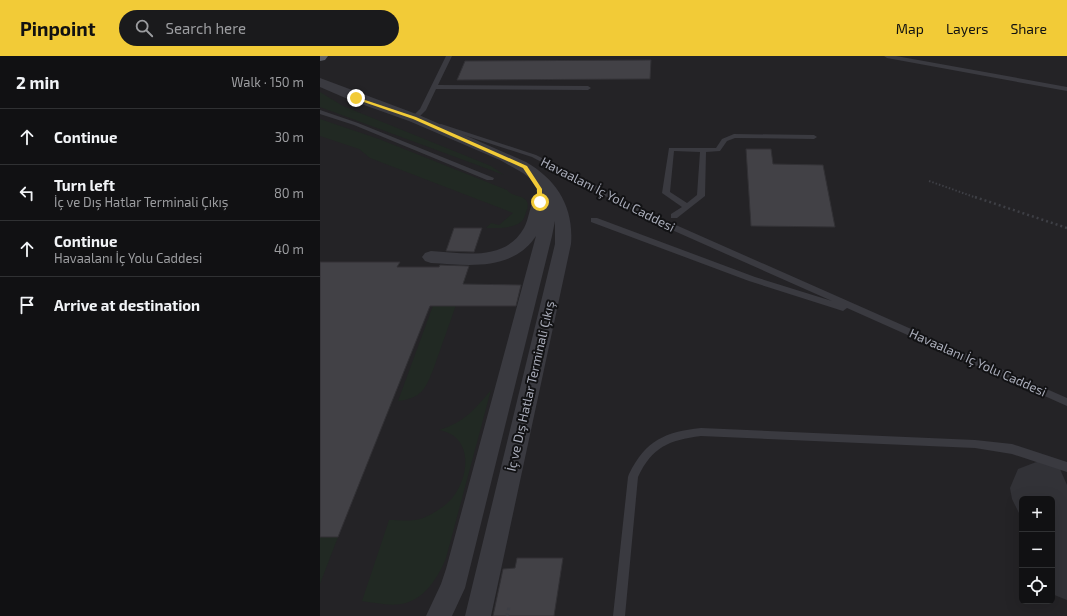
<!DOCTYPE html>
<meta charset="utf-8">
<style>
:root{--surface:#111113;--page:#1a1a1c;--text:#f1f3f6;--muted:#9c9da0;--line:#303133;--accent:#f2cb37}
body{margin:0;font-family:"Exo 2",sans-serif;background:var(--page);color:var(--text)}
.controls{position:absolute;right:12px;bottom:12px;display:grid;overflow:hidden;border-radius:6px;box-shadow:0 4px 16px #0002}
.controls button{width:36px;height:36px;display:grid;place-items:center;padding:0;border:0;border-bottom:1px solid var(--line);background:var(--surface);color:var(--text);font:20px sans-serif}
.stop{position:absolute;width:12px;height:12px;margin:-9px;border:3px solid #f2cb37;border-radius:50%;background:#fff}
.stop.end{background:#f2cb37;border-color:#fff;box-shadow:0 1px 4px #0008}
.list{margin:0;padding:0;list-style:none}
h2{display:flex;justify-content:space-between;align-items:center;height:52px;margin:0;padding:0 16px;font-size:17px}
h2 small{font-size:13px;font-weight:400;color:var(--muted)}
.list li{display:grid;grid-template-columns:26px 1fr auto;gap:12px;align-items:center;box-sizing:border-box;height:56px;padding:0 16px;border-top:1px solid var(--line)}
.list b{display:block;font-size:15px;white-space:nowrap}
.list p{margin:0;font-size:13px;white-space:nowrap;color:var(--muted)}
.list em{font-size:13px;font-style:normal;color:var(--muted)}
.icon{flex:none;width:22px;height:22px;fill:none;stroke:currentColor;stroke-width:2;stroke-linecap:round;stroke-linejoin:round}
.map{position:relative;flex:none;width:747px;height:560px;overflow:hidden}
header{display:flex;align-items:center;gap:24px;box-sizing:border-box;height:56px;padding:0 20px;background:var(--accent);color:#111}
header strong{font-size:19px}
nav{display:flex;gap:22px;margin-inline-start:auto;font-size:14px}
.search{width:280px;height:36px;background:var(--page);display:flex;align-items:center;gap:10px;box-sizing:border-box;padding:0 14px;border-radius:22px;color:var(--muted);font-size:15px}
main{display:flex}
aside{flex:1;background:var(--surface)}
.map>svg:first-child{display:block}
.built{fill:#242326;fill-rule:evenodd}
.green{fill:#212923}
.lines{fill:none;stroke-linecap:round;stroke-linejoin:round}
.taxiway{fill:#323237;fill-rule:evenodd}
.building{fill:#424146;stroke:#323135}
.path-far2{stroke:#3e3f45;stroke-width:2;stroke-dasharray:1.5 2;stroke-linecap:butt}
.path-far1{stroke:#3e3f45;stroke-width:2.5;stroke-dasharray:2 3;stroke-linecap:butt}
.path{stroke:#3e3f45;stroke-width:3;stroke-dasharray:2.5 3.5;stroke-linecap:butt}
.service{fill:#3a3a40;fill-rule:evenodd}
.minor{fill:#3a3a40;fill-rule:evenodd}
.trunk{fill:#5c5e66;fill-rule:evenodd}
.route{fill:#f2cb37}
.labels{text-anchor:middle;stroke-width:4;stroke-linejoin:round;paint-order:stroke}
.street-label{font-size:13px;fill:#a9acb9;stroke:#121214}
</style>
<header>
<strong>Pinpoint</strong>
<div class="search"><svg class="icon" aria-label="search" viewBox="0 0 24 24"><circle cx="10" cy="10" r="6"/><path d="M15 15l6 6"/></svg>Search here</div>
<nav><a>Map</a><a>Layers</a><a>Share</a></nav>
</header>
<main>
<aside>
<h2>2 min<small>Walk · 150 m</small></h2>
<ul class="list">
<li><svg class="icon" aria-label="ahead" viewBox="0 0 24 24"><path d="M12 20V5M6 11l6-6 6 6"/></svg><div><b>Continue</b></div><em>30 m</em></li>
<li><svg class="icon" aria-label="left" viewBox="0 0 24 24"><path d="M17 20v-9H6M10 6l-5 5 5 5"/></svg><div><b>Turn left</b><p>İç ve Dış Hatlar Terminali Çıkış</p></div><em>80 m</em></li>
<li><svg class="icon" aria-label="ahead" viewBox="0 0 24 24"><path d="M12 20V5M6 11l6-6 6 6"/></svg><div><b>Continue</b><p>Havaalanı İç Yolu Caddesi</p></div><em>40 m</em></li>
<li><svg class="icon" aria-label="arrive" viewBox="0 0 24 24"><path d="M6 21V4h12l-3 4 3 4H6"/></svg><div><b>Arrive at destination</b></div></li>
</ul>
</aside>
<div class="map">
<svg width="747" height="560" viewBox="0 0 747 560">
<rect width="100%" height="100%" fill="#171719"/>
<path class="built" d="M0,0H747V560H0ZM702,443H732V545H702Z"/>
<g class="green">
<polygon points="0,36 23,50 171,110 184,119 0,51"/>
<path d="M0,63L59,83L187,134C191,140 201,139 206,144C209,148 208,152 206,156C205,159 204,163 202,165C194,173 176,172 166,172L171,167L179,169L193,157L50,102L39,93L0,80Z"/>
<path d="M126,214L146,219V221L113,314C105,334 101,342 78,345Z"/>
<path d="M171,334L126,502C119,520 105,542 86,547C72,551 56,547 42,545L69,464C80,464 93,466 103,462C113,458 126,450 133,441C150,419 153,380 119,374C145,366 154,354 171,334Z"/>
<polygon points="0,481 18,481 0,528"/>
</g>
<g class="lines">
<g class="taxiway">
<polygon points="719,405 740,413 747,429 747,544 732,538 732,443 702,443 702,463 692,443 690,432 698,413"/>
<polygon points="702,469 702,472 701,470"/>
</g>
</g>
<g class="building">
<polygon points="331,4 330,23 137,24 145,5"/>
<polygon points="426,93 451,93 453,108 503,109 515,171 431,170"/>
<polygon points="134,172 162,172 154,196 126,195"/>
<polygon points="0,206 80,206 77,211 119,211 120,209 149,210 143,228 201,229 196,250 110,250 18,481 0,481"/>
<polygon points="197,502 243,502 234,560 173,560 183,513 195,512"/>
</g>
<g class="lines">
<polyline class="path-far2" points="609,125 657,142"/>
<polyline class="path-far1" points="655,141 747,172"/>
<polyline class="path" points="187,560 189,551"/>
<g class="service">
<polygon points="126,0 132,0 118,29 268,30 271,32 268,34 116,33 106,54 99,61 103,63 103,65 92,63 92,61 100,53"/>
<polygon points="564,0 576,0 747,31 747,35 567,2"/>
<polygon points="0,54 38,67 174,122 173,124 167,124 34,69 0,58"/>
<polygon points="121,68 216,99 340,162 747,342 747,350 527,252 523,255 429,225 271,166 271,162 277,162 435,221 512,245 334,166 212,101 119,71 119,69"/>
<path d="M414,78L494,79L497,81L494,83L415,82L407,85L400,95L386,96L385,140L357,162H351V158L362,151L342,137L349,92H396L402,83ZM354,95L380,96L377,139L367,147L350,136Z"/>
<path d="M381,372L655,384L692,388L747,406V416L692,398L655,392L381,380C349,384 332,391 318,421L305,560H293L308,421L309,418C326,384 345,376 381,372Z"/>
</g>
<path class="minor" d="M0,22L99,59L206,106C237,124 254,151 251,188L171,560H145L235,188V165L232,180L145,532L132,560H106L121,528L126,513L216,180C192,216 148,209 111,207L105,205L102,201L105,197L111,195C143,197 185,206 204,172C209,163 209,152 214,144L219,142L216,134L220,130L203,117L180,104L89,65L30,44L0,31Z"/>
<polygon class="trunk" points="0,0 8,0 5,4 0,5"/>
</g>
<polygon class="route" points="36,41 96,61 207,110 222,133 222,146 220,147 217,146 217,133 203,112 93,63 35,43"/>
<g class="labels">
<g class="street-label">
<text transform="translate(288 138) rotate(27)" y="5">Havaalanı İç Yolu Caddesi</text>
<text transform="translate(658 306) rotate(24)" y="5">Havaalanı İç Yolu Caddesi</text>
<text transform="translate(210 330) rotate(-77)" y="5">İç ve Dış Hatlar Terminali Çıkış</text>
</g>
</g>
</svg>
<div class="controls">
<button>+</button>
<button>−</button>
<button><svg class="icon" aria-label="locate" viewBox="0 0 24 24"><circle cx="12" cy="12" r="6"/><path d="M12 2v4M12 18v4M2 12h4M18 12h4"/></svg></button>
</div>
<div class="stop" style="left:220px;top:146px"></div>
<div class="stop end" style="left:36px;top:42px"></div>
</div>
</main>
